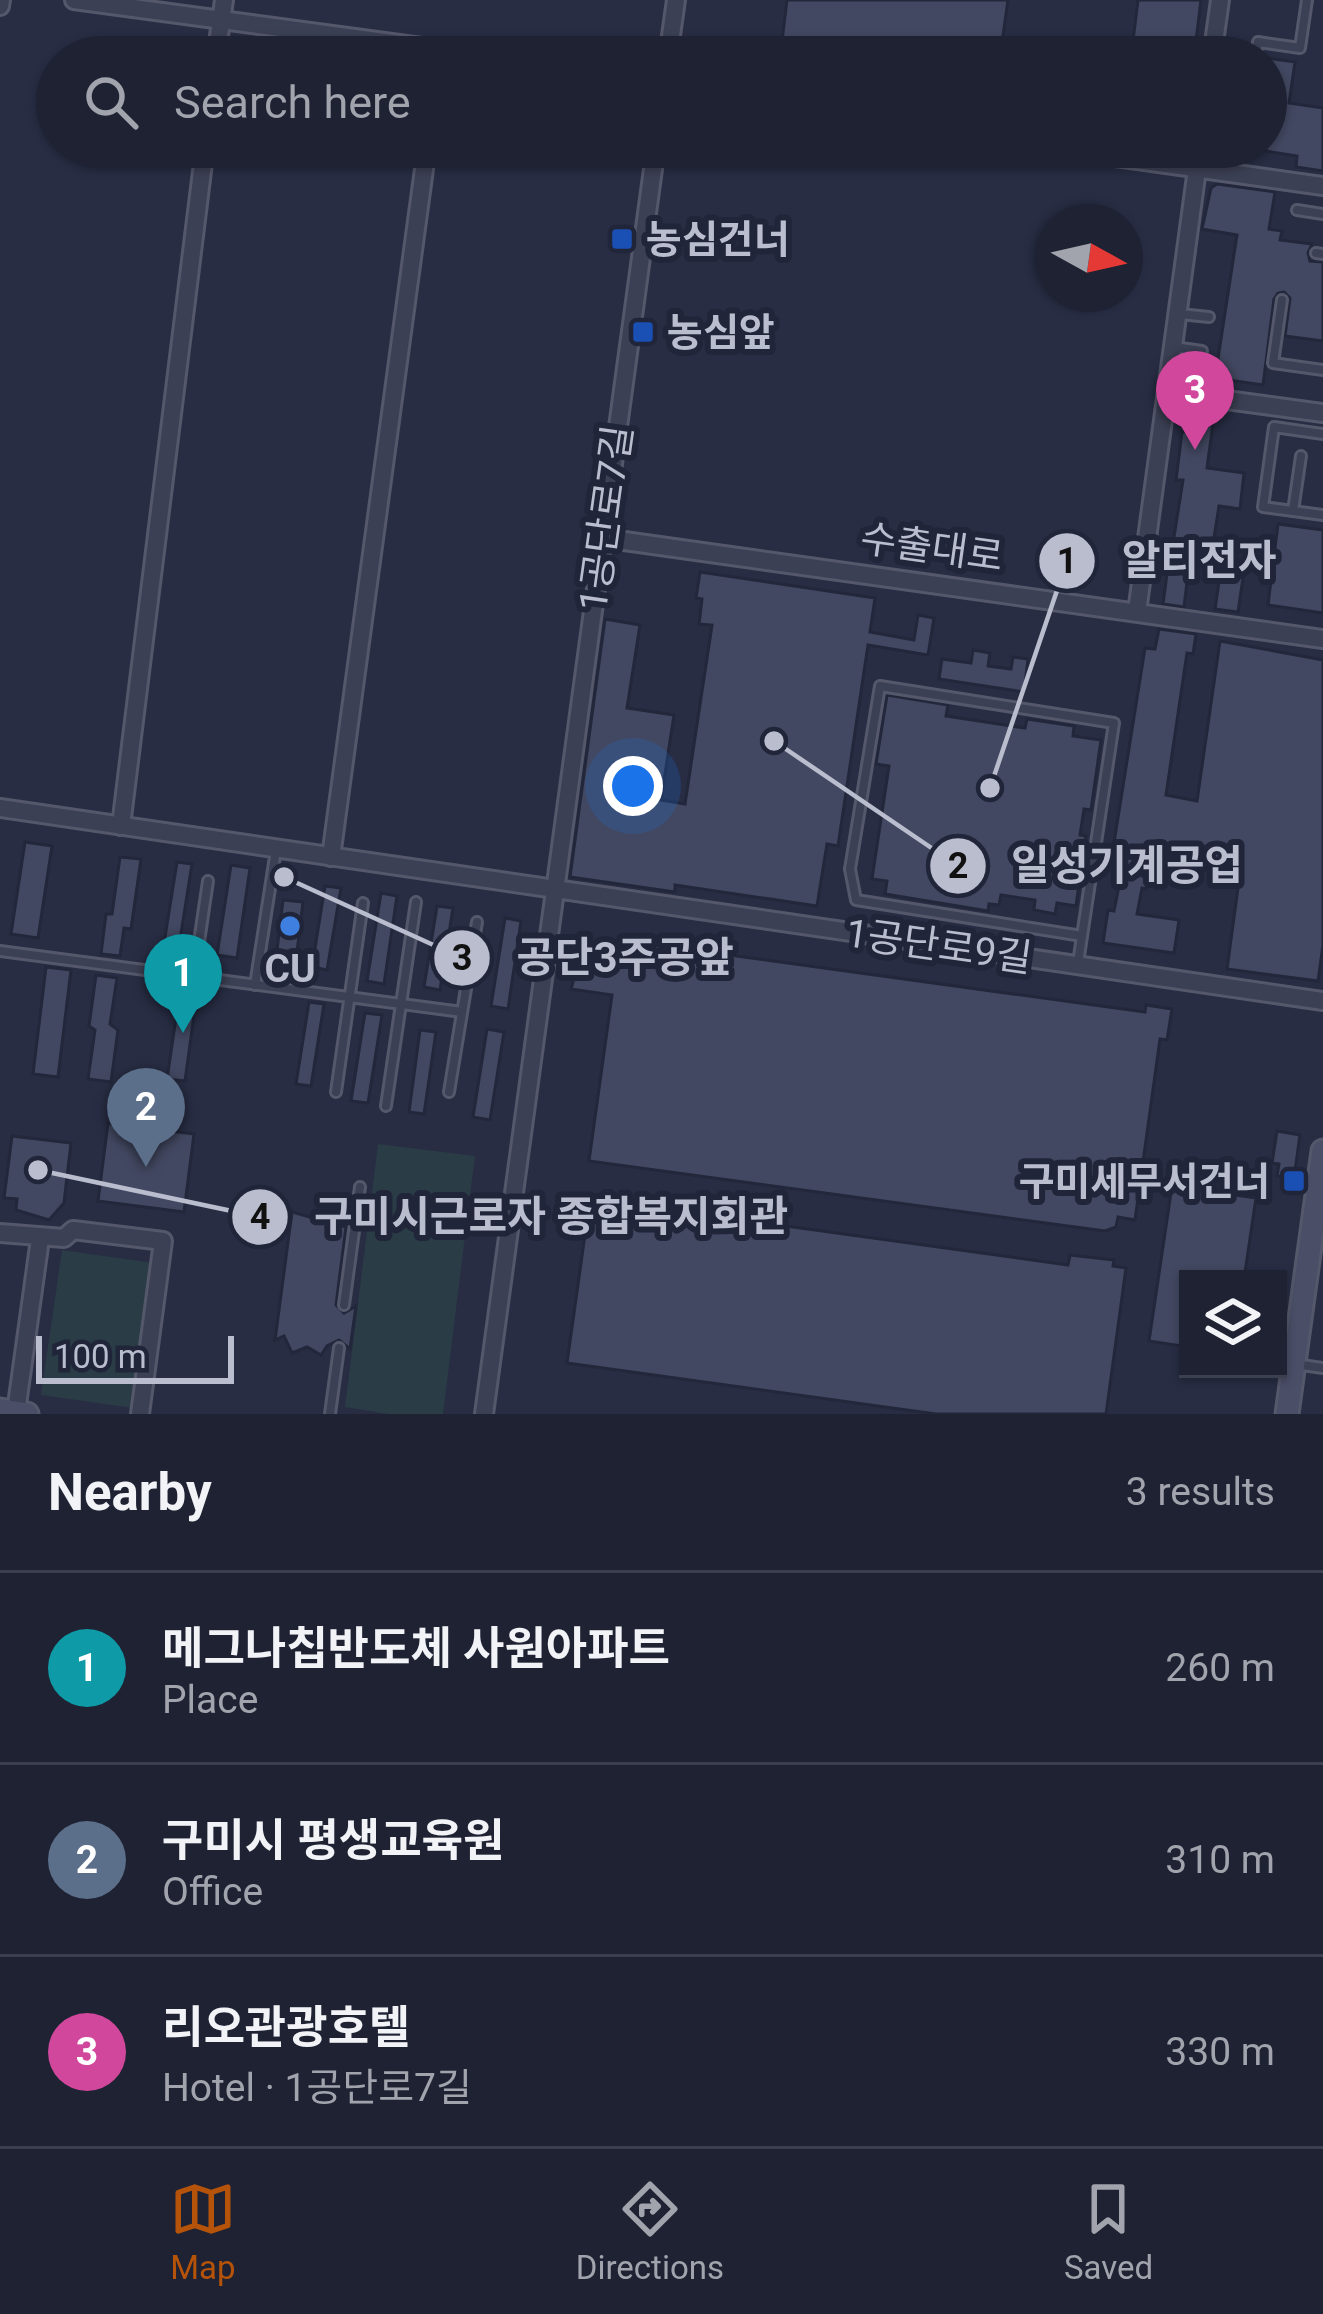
<!DOCTYPE html>
<meta charset="utf-8">
<style>
:root{--surface:#1e2233;--page:#262a3b;--text:#f1f3f6;--muted:#a1a4ac;--line:#3c3f4e;--accent:#b45309}
body{margin:0;font-family:Roboto,"Noto Sans KR",sans-serif;background:var(--page);color:var(--text)}
.controls{position:absolute;right:36px;bottom:36px;display:grid;overflow:hidden;border-radius:0px;box-shadow:0 3px 9px #0004}
.controls button{width:108px;height:108px;display:grid;place-items:center;padding:0;border:0;border-bottom:3px solid var(--line);background:var(--surface);color:var(--text);font:60px sans-serif}
.compass{position:absolute;left:1035px;top:204px;width:108px;height:108px;border-radius:50%;background:var(--surface);box-shadow:0 3px 9px #0004;rotate:98deg}
.scale{position:absolute;left:36px;bottom:30px;width:198px;box-sizing:border-box;padding-left:12px;border:6px solid #babdcd;border-top:0;font-size:33px;line-height:42px;white-space:nowrap;color:#babdcd;-webkit-text-stroke:9px #21253a;paint-order:stroke}
.you{position:absolute;left:633px;top:786px;width:42px;height:42px;margin:-30px;border:9px solid #fff;border-radius:50%;background:#1a73e8;box-shadow:0 0 0 18px #1a73e833}
.badge{display:grid;place-items:center;width:78px;height:78px;border-radius:50%;background:var(--accent);color:#fff;font-size:39px;font-weight:700}
.pin{position:absolute;translate:-50% -99px;filter:drop-shadow(0 3px 6px #0008)}
.pin::after{content:'';position:absolute;top:63px;width:42px;height:36px;background:inherit;clip-path:polygon(0 0,100% 0,50% 100%)}
.list{margin:0;padding:0;list-style:none}
h2{display:flex;justify-content:space-between;align-items:center;height:156px;margin:0;padding:0 48px;font-size:51px}
h2 small{font-size:39px;font-weight:400;color:var(--muted)}
.list li{display:grid;grid-template-columns:78px 1fr auto;gap:36px;align-items:center;box-sizing:border-box;height:192px;padding:0 48px;border-top:3px solid var(--line)}
.list b{display:block;font-size:45px;white-space:nowrap}
.list p{margin:0;font-size:39px;white-space:nowrap;color:var(--muted)}
.list em{font-size:39px;font-style:normal;color:var(--muted)}
.icon{flex:none;width:66px;height:66px;fill:none;stroke:currentColor;stroke-width:2;stroke-linecap:round;stroke-linejoin:round}
.map{position:relative;flex:none;width:1323px;height:1414px;overflow:hidden}
.search{position:absolute;background:var(--surface);box-shadow:0 3px 9px #0004;left:36px;right:36px;top:36px;height:132px;display:flex;align-items:center;gap:30px;box-sizing:border-box;padding:0 42px;border-radius:66px;color:var(--muted);font-size:45px}
.sheet{height:732px;background:var(--surface)}
nav{display:flex;justify-content:space-around;align-items:center;box-sizing:border-box;height:168px;border-top:3px solid var(--line);background:var(--surface);font-size:33px;color:var(--muted)}
nav a{display:grid;justify-items:center;gap:6px}
nav .on{color:var(--accent)}
.map>svg:first-child{display:block}
.green{fill:#2a3c45}
.building{fill:#424861;stroke:#23273b;stroke-width:3}
.lines{fill:none;stroke-linecap:round;stroke-linejoin:round}
.lane-casing{stroke:#55586b;stroke-width:14}
.street-casing{stroke:#55586b;stroke-width:22}
.secondary-casing{stroke:#55586b;stroke-width:27}
.lane{stroke:#3c4054;stroke-width:8}
.street{stroke:#3c4054;stroke-width:16}
.secondary{stroke:#4a4e67;stroke-width:21}
.transit-dot{fill:#1a4fb4;stroke:#21253a;stroke-width:4.5}
.shop-dot{fill:#3f7fe0;stroke:#21253a;stroke-width:4.5}
.labels{text-anchor:middle;stroke-width:12;stroke-linejoin:round;paint-order:stroke}
.poi-label{font-size:39px;font-weight:bold;fill:#babdcd;stroke:#21253a;text-anchor:start}
.street-label{font-size:39px;fill:#babdcd;stroke:#21253a}
.leader{fill:none;stroke:#babdcd;stroke-width:4.5}
.callout-dot{fill:#babdcd;stroke:#21253a;stroke-width:4.5}
.mark-label{font-size:36px;text-anchor:middle;font-weight:bold;fill:#111}
.callout-label{font-size:42px;text-anchor:middle;font-weight:bold;fill:#babdcd;stroke:#21253a;stroke-width:12;stroke-linejoin:round;paint-order:stroke}
</style>
<div class="map">
<svg width="1323" height="1414" viewBox="0 0 1323 1414">
<rect width="100%" height="100%" fill="#282d44"/>
<g class="green">
<polygon points="378,1144 475,1156 443,1414 388,1414 345,1407"/>
<polygon points="62,1250 154,1263 133,1408 41,1395"/>
</g>
<g class="building">
<polygon points="787,0 1008,0 1000,57 780,57"/>
<polygon points="1138,0 1201,0 1194,57 1131,57"/>
<polygon points="1266,58 1295,62 1289,103 1323,108 1323,171 1296,167 1297,156 1266,151"/>
<polygon points="1217,184 1275,192 1269,229 1282,231 1280,240 1312,244 1308,253 1310,261 1323,262 1323,341 1285,336 1290,298 1284,292 1278,293 1274,299 1263,385 1215,378 1237,235 1202,229 1211,188"/>
<polygon points="1195,409 1214,416 1207,468 1244,473 1240,509 1219,506 1213,544 1192,542 1184,607 1163,604 1168,566 1175,565 1178,543 1173,543 1183,480 1176,480 1182,432 1188,432 1190,413"/>
<polygon points="1278,524 1323,530 1323,613 1268,605"/>
<polygon points="700,572 875,598 870,632 914,640 918,615 934,618 928,655 868,645 838,846 827,844 817,906 675,885 675,892 570,877 605,619 640,625 627,708 674,715 661,800 685,804 712,625 699,624 702,599 696,598"/>
<polygon points="1220,575 1243,578 1238,612 1215,609"/>
<polygon points="1159,629 1196,634 1193,654 1187,653 1166,795 1197,801 1220,641 1323,660 1323,945 1318,981 1227,969 1240,873 1232,872 1232,868 1146,854 1142,876 1148,878 1146,889 1142,888 1137,914 1179,920 1174,953 1103,943 1108,910 1114,911 1126,851 1113,849 1145,648 1155,649"/>
<polygon points="973,650 990,653 988,666 1011,669 1013,657 1028,659 1024,692 939,679 942,659 971,663"/>
<polygon points="887,695 948,705 946,716 1025,728 1027,719 1074,726 1073,736 1101,740 1091,810 1084,809 1080,835 1086,836 1076,906 1057,903 1055,914 1034,910 1035,900 1001,895 999,905 989,904 988,911 885,894 887,881 872,879 889,766 876,764"/>
<polygon points="25,842 52,846 38,938 11,934"/>
<polygon points="120,857 141,859 131,929 124,928 120,956 101,954 106,914 112,914"/>
<polygon points="177,862 192,864 179,946 164,943"/>
<polygon points="231,865 250,868 237,958 217,955"/>
<polygon points="325,886 341,888 327,970 312,967"/>
<polygon points="381,893 397,896 384,984 367,981"/>
<polygon points="283,900 303,902 297,952 277,950"/>
<polygon points="437,906 453,908 440,990 424,987"/>
<polygon points="505,918 521,921 508,1009 491,1006"/>
<polygon points="619,940 1145,1012 1146,1005 1172,1009 1167,1040 1160,1039 1135,1220 1118,1217 1116,1227 1105,1231 589,1161 612,995 571,989 580,958 616,964"/>
<polygon points="46,967 71,970 58,1077 33,1074"/>
<polygon points="96,975 117,978 110,1024 118,1030 111,1082 88,1079 95,1030 89,1026"/>
<polygon points="181,984 198,986 185,1081 167,1079"/>
<polygon points="309,1002 324,1004 311,1086 296,1084"/>
<polygon points="365,1013 382,1015 368,1103 351,1101"/>
<polygon points="487,1029 504,1032 490,1120 473,1117"/>
<polygon points="420,1030 436,1032 424,1114 409,1112"/>
<polygon points="108,1123 194,1134 184,1212 98,1201"/>
<polygon points="1277,1131 1300,1135 1294,1178 1277,1176 1279,1164 1272,1163"/>
<polygon points="12,1136 71,1143 64,1203 49,1220 16,1210 17,1199 4,1198"/>
<polygon points="1172,1186 1256,1198 1244,1279 1188,1279 1188,1347 1149,1341"/>
<polygon points="590,1199 1068,1265 1070,1255 1114,1260 1113,1266 1126,1268 1106,1414 936,1414 567,1363"/>
<polygon points="292,1212 346,1227 336,1305 344,1313 356,1306 350,1349 339,1340 327,1346 321,1355 307,1347 292,1353 284,1336 275,1340"/>
</g>
<g class="lines">
<g class="lane-casing">
<g id="lane">
<polyline points="1255,57 1258,42 1300,48 1307,0"/>
<polyline points="1232,173 1238,147"/>
<polyline points="1297,210 1323,214"/>
<polyline points="1316,253 1323,254"/>
<polyline points="1282,300 1273,363 1323,370"/>
<polyline points="1180,314 1209,317"/>
<polyline points="1174,347 1202,351"/>
<polyline points="1323,434 1274,427 1263,507 1323,515"/>
<polyline points="1293,511 1301,456"/>
<polyline points="0,951 462,1012"/>
<polyline points="1078,963 1114,723 880,686 850,869 856,900 1082,936"/>
<polyline points="194,976 208,881"/>
<polyline points="255,985 276,850"/>
<polyline points="336,1092 363,903"/>
<polyline points="449,1092 477,922"/>
<polyline points="386,1106 416,902"/>
<polyline points="344,1305 360,1187"/>
<polyline points="1295,1364 1323,1368"/>
<polyline points="330,1414 339,1348"/>
</g>
</g>
<g class="street-casing">
<g id="street">
<polyline points="74,0 496,57"/>
<polyline points="0,6 1,0"/>
<polyline points="216,57 224,0"/>
<polyline points="668,57 676,0"/>
<polyline points="1212,57 1220,0"/>
<polyline points="1044,147 1323,186"/>
<polyline points="1167,392 1323,413"/>
<polyline points="603,538 1323,639"/>
<polyline points="1137,612 1200,147"/>
<polyline points="0,808 1323,1001"/>
<polyline points="121,826 205,147"/>
<polyline points="331,857 427,147"/>
<polyline points="0,1233 64,1238 73,1230 163,1241 140,1414"/>
<polyline points="16,1412 40,1239"/>
<polyline points="484,1414 656,147"/>
</g>
</g>
<g class="secondary-casing">
<g id="secondary">
<polyline points="0,1410 27,1414"/>
<polyline points="1287,1414 1323,1151"/>
</g>
</g>
<use href="#lane" class="lane"/>
<use href="#street" class="street"/>
<use href="#secondary" class="secondary"/>
</g>
<g class="transit-dot">
<rect x="610" y="227" width="24" height="24" rx="6"/>
<rect x="631" y="320" width="24" height="24" rx="6"/>
<rect x="1282" y="1169" width="24" height="24" rx="6"/>
</g>
<circle class="shop-dot" cx="290" cy="926" r="12"/>
<g class="labels">
<g class="poi-label">
<text x="646" y="253">농심건너</text>
<text x="667" y="346">농심앞</text>
<text x="290" y="982" text-anchor="middle">CU</text>
<text x="1270" y="1195" text-anchor="end">구미세무서건너</text>
</g>
<g class="street-label">
<text transform="translate(605 518) rotate(-82)" y="14">1공단로7길</text>
<text transform="translate(932 547) rotate(8)" y="14">수출대로</text>
<text transform="translate(939 945) rotate(8)" y="14">1공단로9길</text>
</g>
</g>
<path class="leader" d="M990 788L1067 561M774 741L958 866M284 877L462 958M38 1170L260 1217"/>
<g class="callout-dot">
<circle cx="990" cy="788" r="12"/>
<circle cx="774" cy="741" r="12"/>
<circle cx="284" cy="877" r="12"/>
<circle cx="38" cy="1170" r="12"/>
<circle cx="1067" cy="561" r="30"/>
<circle cx="958" cy="866" r="30"/>
<circle cx="462" cy="958" r="30"/>
<circle cx="260" cy="1217" r="30"/>
</g>
<g class="mark-label">
<text x="1067" y="573">1</text>
<text x="958" y="878">2</text>
<text x="462" y="970">3</text>
<text x="260" y="1229">4</text>
</g>
<g class="callout-label">
<text x="1199" y="575">알티전자</text>
<text x="1127" y="880">일성기계공업</text>
<text x="625" y="972">공단3주공앞</text>
<text x="551" y="1231">구미시근로자 종합복지회관</text>
</g>
</svg>
<div class="controls">
<button><svg class="icon" aria-label="layers" viewBox="0 0 24 24"><path d="M12 4l9 5-9 5-9-5zM3 14l9 5 9-5"/></svg></button>
</div>
<svg class="compass" viewBox="-18 -18 36 36"><path d="M0-13l5 13h-10z" fill="#e53935"/><path d="M0 13l5-13h-10z" fill="#a1a4ac"/></svg>
<div class="scale">100 m</div>
<div class="you"></div>
<div class="pin badge" style="left:183px;top:1033px;background:#0f9aa8">1</div>
<div class="pin badge" style="left:146px;top:1167px;background:#5c6f8a">2</div>
<div class="pin badge" style="left:1195px;top:450px;background:#d1479c">3</div>
<div class="search"><svg class="icon" aria-label="search" viewBox="0 0 24 24"><circle cx="10" cy="10" r="6"/><path d="M15 15l6 6"/></svg>Search here</div>
</div>
<section class="sheet">
<h2>Nearby<small>3 results</small></h2>
<ul class="list">
<li><span class="badge" style="background:#0f9aa8">1</span><div><b>메그나칩반도체 사원아파트</b><p>Place</p></div><em>260 m</em></li>
<li><span class="badge" style="background:#5c6f8a">2</span><div><b>구미시 평생교육원</b><p>Office</p></div><em>310 m</em></li>
<li><span class="badge" style="background:#d1479c">3</span><div><b>리오관광호텔</b><p>Hotel · 1공단로7길</p></div><em>330 m</em></li>
</ul>
</section>
<nav>
<a class="on"><svg class="icon" aria-label="map" viewBox="0 0 24 24"><path d="M3 6l6-2 6 2 6-2v14l-6 2-6-2-6 2zM9 4v14M15 6v14"/></svg>Map</a>
<a><svg class="icon" aria-label="directions" viewBox="0 0 24 24"><path d="M12 3l9 9-9 9-9-9zM9 14v-3h6M13 9l2 2-2 2"/></svg>Directions</a>
<a><svg class="icon" aria-label="saved" viewBox="0 0 24 24"><path d="M7 4h10v16l-5-4-5 4z"/></svg>Saved</a>
</nav>
